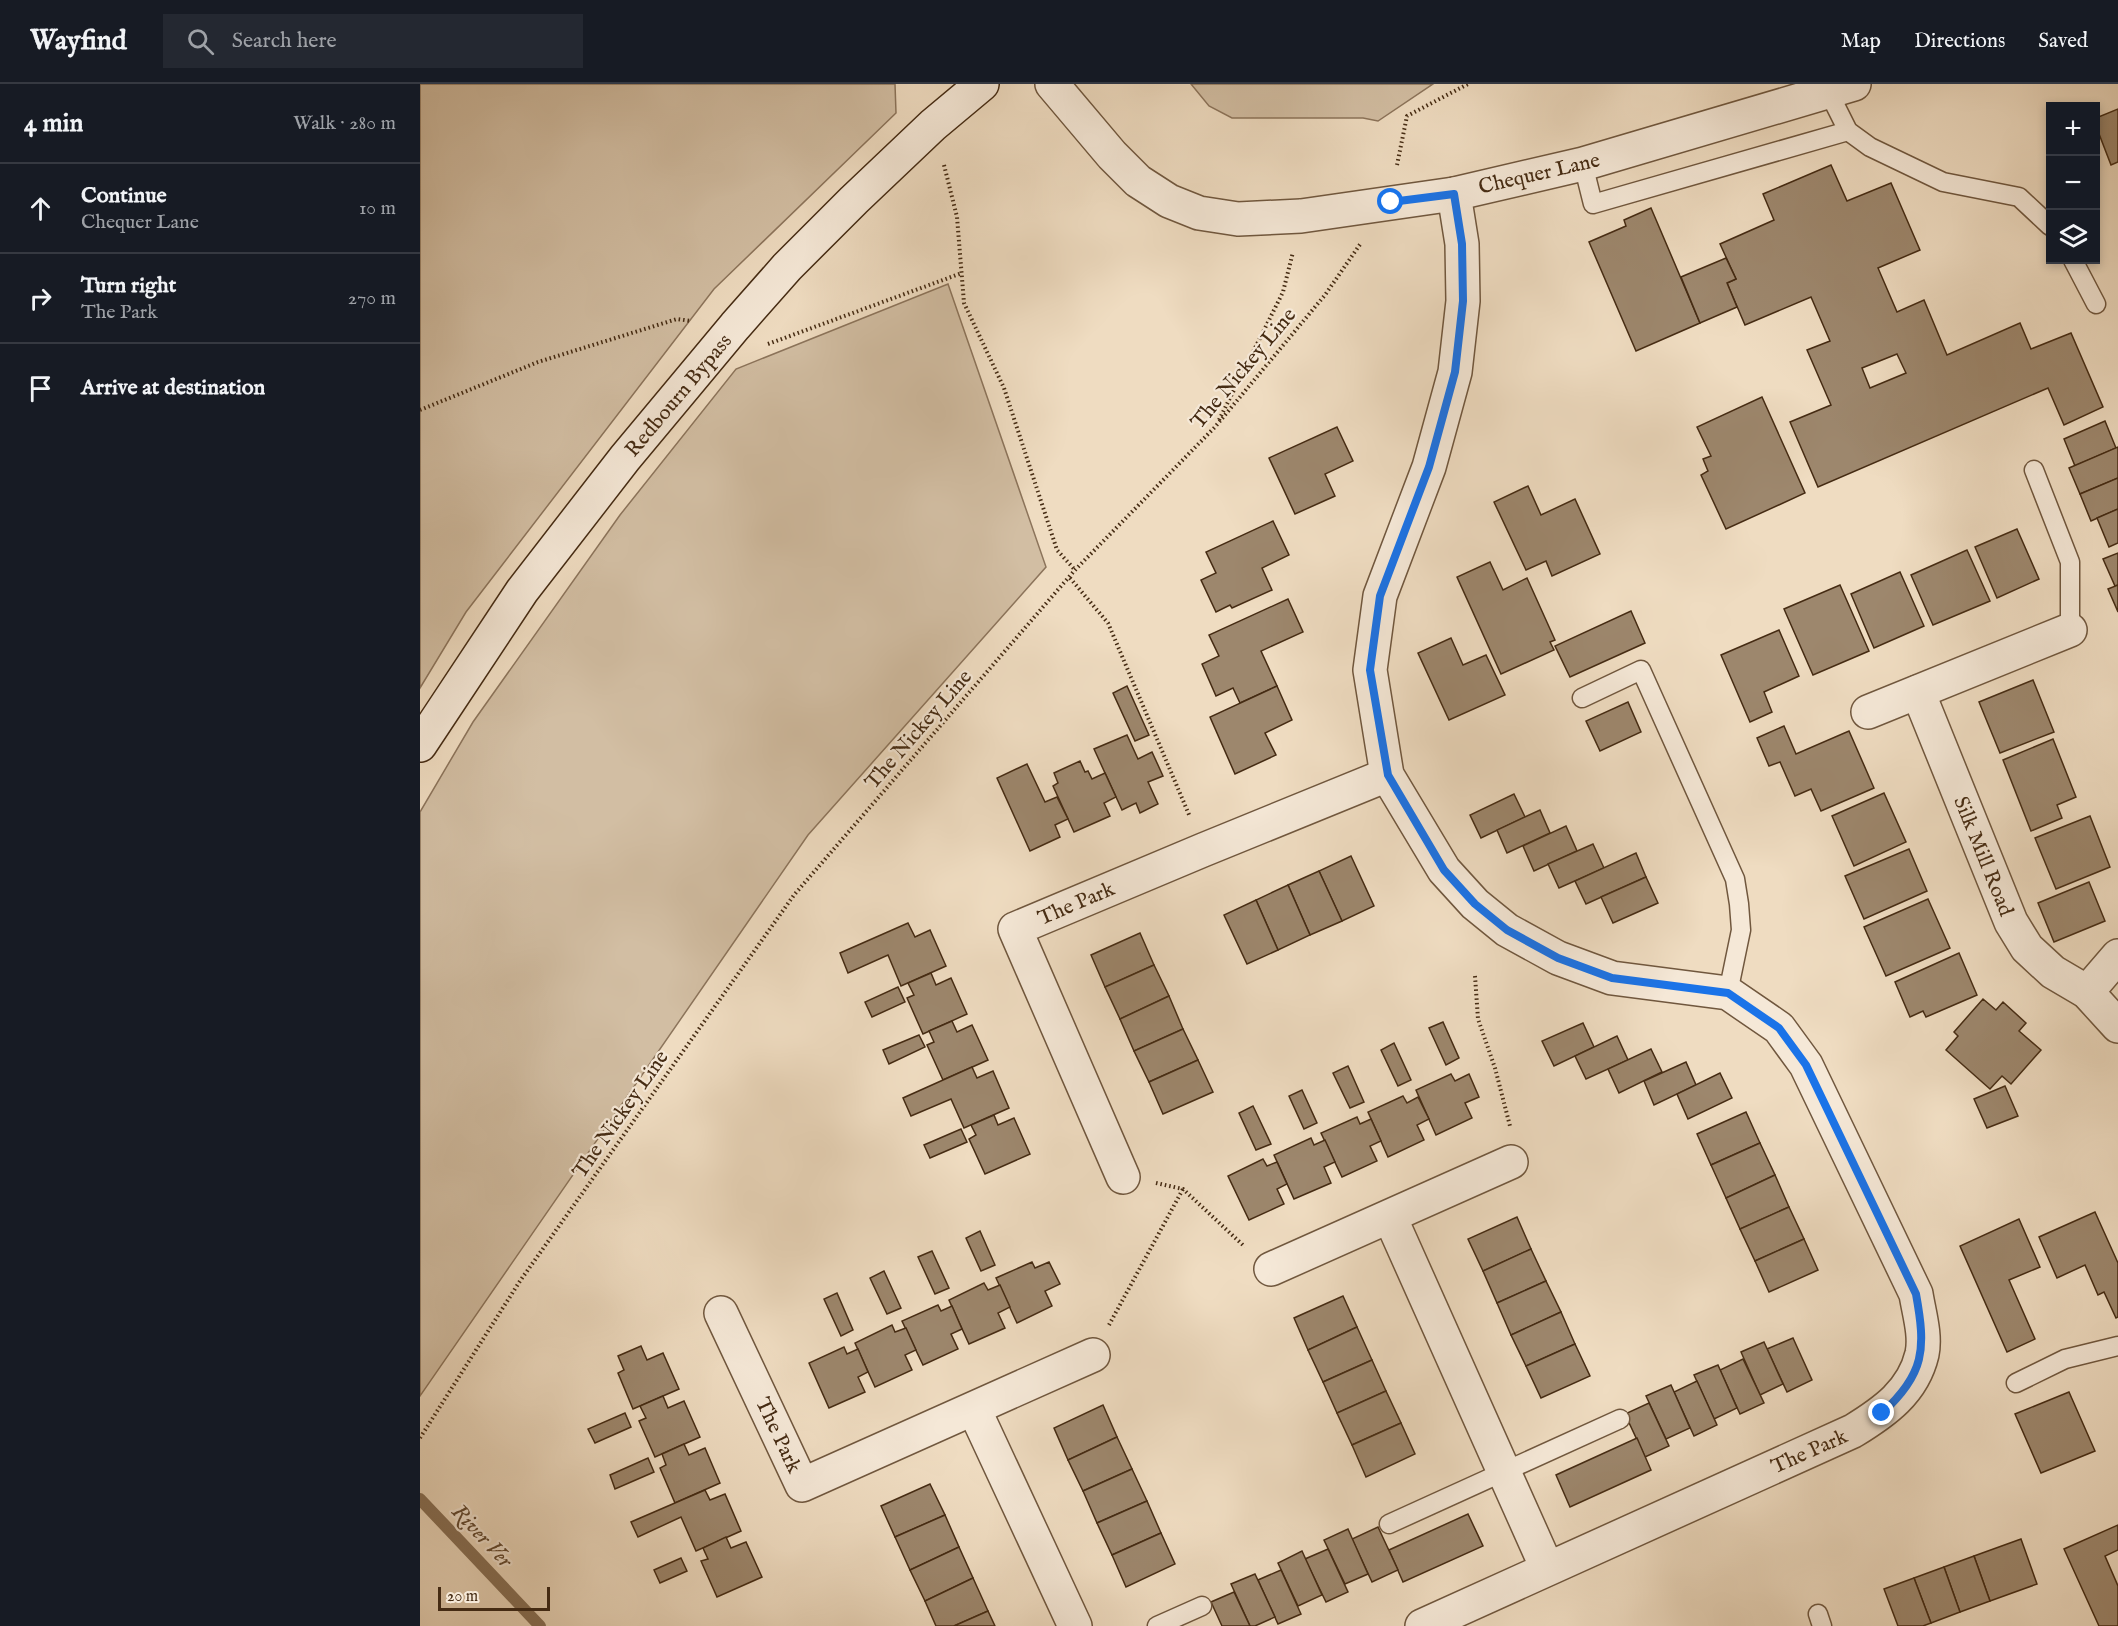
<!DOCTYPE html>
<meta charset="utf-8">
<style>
:root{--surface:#171b24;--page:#242831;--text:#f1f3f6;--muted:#9ea1a6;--line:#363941}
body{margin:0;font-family:"IM FELL English",serif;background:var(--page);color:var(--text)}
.controls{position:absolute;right:18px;top:18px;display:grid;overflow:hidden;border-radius:0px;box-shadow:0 3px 9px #0003}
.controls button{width:54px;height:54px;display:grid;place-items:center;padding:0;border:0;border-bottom:2px solid var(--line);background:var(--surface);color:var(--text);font:30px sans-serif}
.scale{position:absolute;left:18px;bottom:15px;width:112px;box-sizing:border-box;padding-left:6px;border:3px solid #452b13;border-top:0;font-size:16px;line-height:21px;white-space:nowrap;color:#452b13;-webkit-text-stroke:4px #f5e8d7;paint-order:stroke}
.stop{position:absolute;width:18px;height:18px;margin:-14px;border:4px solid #1a73e8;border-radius:50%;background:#fff}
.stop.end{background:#1a73e8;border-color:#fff;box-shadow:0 2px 6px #0008}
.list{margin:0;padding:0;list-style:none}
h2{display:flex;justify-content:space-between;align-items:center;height:78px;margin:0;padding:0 24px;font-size:26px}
h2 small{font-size:20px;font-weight:400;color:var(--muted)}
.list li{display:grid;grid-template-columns:39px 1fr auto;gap:18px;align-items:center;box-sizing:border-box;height:90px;padding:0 24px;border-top:2px solid var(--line)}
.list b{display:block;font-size:22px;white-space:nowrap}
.list p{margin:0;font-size:20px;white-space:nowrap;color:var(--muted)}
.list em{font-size:20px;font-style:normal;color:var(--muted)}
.icon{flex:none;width:33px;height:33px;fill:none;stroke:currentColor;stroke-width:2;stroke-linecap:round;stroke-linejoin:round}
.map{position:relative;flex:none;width:1698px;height:1542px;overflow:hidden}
header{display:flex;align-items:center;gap:36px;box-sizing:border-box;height:84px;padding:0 30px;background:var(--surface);border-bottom:2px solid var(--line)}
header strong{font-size:28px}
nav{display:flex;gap:33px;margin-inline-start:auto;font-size:21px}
.search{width:420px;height:54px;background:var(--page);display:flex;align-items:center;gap:15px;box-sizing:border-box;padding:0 21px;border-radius:0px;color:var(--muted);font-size:22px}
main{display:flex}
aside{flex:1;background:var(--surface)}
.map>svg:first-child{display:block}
.green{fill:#d2bea3;stroke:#8c745b;stroke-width:1.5}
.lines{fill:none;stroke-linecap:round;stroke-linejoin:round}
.stream{stroke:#887158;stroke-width:12}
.building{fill:#9d876d;stroke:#452b13;stroke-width:1.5;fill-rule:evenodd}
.service-casing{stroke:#70573e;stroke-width:21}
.minor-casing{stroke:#70573e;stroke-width:36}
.tertiary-casing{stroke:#70573e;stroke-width:36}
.secondary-casing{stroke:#452b13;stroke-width:36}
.path{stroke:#452b13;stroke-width:4;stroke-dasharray:1.5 3;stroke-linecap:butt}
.service{stroke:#f5e8d7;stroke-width:18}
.minor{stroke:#f5e8d7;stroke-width:33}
.tertiary{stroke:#f5e8d7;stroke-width:33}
.secondary{stroke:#f5e8d7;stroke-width:33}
.route{stroke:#1a73e8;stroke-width:8}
.labels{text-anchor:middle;stroke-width:4.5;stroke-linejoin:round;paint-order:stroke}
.street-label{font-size:21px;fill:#452b13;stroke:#f5e8d7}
.water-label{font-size:22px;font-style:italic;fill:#614830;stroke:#f5e8d7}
</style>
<header>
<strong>Wayfind</strong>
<div class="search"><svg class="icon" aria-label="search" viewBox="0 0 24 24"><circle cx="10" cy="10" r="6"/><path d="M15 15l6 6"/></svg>Search here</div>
<nav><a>Map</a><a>Directions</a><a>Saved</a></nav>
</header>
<main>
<aside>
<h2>4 min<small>Walk · 280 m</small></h2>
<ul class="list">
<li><svg class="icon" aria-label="ahead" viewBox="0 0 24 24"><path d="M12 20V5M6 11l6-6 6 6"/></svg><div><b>Continue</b><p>Chequer Lane</p></div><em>10 m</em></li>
<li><svg class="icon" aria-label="right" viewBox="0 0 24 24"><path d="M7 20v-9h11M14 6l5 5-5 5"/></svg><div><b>Turn right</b><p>The Park</p></div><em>270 m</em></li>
<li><svg class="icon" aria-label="arrive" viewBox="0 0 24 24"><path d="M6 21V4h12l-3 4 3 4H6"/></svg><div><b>Arrive at destination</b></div></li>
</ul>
</aside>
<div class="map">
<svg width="1698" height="1542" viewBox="0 0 1698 1542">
<rect width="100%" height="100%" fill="#efdcc1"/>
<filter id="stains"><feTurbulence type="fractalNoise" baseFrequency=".00333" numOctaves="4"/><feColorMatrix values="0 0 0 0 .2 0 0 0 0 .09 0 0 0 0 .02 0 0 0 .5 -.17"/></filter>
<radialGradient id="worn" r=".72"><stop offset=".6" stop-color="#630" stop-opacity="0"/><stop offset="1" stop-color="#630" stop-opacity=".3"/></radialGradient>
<g class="green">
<polygon points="0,0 475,0 476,29 294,205 46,528 0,604"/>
<polygon points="771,0 1013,0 958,37 943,34 812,34 789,22"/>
<polygon points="528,200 626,483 388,751 0,1312 0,728 53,638 200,431 316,285"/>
</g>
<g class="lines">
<polyline class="stream" points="0,1415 120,1542"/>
</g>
<g class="building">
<polygon points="1698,25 1698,78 1691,81 1676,42 1676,34"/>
<path d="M1411,81L1427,117L1471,99L1500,166L1458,184L1477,228L1504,216L1527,271L1600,239L1611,265L1651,249L1683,323L1644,341L1628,304L1398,403L1370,338L1411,321L1387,266L1410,257L1391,213L1325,241L1307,199L1316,195L1300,160L1354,136L1343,110ZM1477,270L1486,289L1450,304L1442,284Z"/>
<polygon points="1231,124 1280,239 1216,267 1169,158 1206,142 1204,136"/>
<polygon points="1306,174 1316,195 1307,199 1317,223 1280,239 1261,193"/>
<polygon points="1342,313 1385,409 1306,445 1281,391 1288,387 1283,375 1291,372 1277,343"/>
<polygon points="1685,337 1696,364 1655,382 1644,355"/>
<polygon points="917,343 933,377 905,390 915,412 875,430 849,374"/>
<polygon points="1698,363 1698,394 1660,410 1649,384"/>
<polygon points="1698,394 1698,425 1671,437 1660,410"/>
<polygon points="1108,402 1121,431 1155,415 1180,470 1132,492 1126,477 1106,486 1074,418"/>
<polygon points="1698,425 1698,459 1689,463 1677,434"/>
<polygon points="853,437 869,471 842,484 852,506 812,524 810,521 796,528 781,496 796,489 786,468"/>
<polygon points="1597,445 1619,495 1577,514 1555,463"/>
<polygon points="1547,466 1570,517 1513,541 1491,491"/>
<polygon points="1698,469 1698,501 1695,502 1683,475"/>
<polygon points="1070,478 1083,506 1107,494 1135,556 1130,558 1134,566 1081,590 1037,493"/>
<polygon points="1480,488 1504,542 1454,564 1431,510"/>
<polygon points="1420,501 1449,567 1393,591 1364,525"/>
<polygon points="1698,501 1698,528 1688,505"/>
<polygon points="868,515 883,548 841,567 857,602 820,619 813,604 796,612 782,580 799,572 789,551"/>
<polygon points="1211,527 1225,559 1150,593 1135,562"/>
<polygon points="1359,546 1379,592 1344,608 1352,628 1330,638 1301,571"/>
<polygon points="1031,554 1043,581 1066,571 1085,611 1029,636 998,569"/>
<polygon points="1613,596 1634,648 1580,669 1559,618"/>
<polygon points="707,602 729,651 715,657 693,609"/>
<polygon points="857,602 872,636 845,649 856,671 815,690 790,633"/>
<polygon points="1208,618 1221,648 1180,667 1166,637"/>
<polygon points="1364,642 1376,670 1429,647 1454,704 1401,727 1391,705 1375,712 1360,678 1349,682 1337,654"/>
<polygon points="707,651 718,675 732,668 743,692 728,698 738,720 720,729 716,719 702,726 674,665"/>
<polygon points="1633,655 1656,713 1637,721 1642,734 1611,747 1583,676"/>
<polygon points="660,677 665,688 668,687 672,695 685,689 696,713 684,719 690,732 654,748 633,702 638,699 634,689"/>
<polygon points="607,680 625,718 637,713 648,735 635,741 640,753 610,767 577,694"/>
<polygon points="1464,709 1486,758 1434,782 1412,732"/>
<polygon points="1094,710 1105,733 1061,754 1050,731"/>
<polygon points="1120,726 1130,749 1087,769 1077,746"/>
<polygon points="1670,732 1690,783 1636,805 1615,754"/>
<polygon points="1146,742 1157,767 1114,787 1103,762"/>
<polygon points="1173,760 1184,784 1139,804 1128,780"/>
<polygon points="1489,765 1507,807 1444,835 1425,792"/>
<polygon points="1216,769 1226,793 1166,820 1155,797"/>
<polygon points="931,772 954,822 922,837 899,787"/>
<polygon points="899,787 922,837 890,851 868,801"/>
<polygon points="1226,793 1238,819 1193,839 1181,813"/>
<polygon points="1669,798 1685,837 1634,858 1618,819"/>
<polygon points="868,801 890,851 858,866 836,816"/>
<polygon points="1508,815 1530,864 1466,892 1444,843"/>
<polygon points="836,816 858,866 827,880 804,831"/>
<polygon points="488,839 495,853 510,846 526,882 481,902 468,871 428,889 420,869"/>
<polygon points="720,849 734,881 685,903 671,871"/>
<polygon points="1539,869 1557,911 1506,933 1503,927 1490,933 1475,898"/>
<polygon points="734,881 749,912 700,935 685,903"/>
<polygon points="511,889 516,901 531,894 547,930 503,950 487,914 494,911 488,899"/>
<polygon points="478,903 485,918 452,933 445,918"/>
<polygon points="749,912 763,945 714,967 700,935"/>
<polygon points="1563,915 1576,926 1583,918 1606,939 1599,947 1621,966 1591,1000 1582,992 1570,1005 1526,966 1538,952 1534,948"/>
<polygon points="532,937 537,948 552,941 568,976 523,996 507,961 514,958 509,947"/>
<polygon points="1023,938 1039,974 1026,981 1009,944"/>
<polygon points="1163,939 1174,963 1134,982 1122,957"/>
<polygon points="763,945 778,976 729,998 714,967"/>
<polygon points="499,951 505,963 469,980 463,966"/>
<polygon points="1197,952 1208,976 1166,995 1155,972"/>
<polygon points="974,959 991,996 978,1002 961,966"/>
<polygon points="1231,965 1242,988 1199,1009 1188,985"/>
<polygon points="778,976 793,1008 743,1030 729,998"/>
<polygon points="1266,978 1276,1001 1234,1021 1224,997"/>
<polygon points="928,982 944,1018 930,1024 913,989"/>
<polygon points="552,983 557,994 573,987 589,1024 544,1044 531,1015 491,1032 483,1014"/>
<polygon points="1300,989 1312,1014 1268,1035 1257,1010"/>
<polygon points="1031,990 1035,997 1049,990 1059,1013 1045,1019 1052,1034 1016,1051 996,1006"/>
<polygon points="1585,1002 1598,1032 1567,1044 1554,1015"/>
<polygon points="882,1006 897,1039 884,1045 869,1012"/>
<polygon points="983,1012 987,1019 998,1013 1009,1035 997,1041 1004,1056 968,1073 948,1028"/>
<polygon points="833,1022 851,1060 836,1066 819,1029"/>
<polygon points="1326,1028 1340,1059 1291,1081 1277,1050"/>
<polygon points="574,1031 578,1041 594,1034 610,1070 565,1090 549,1055 556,1051 551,1041"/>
<polygon points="937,1033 940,1040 951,1035 961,1057 950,1062 957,1077 922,1093 901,1049"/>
<polygon points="541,1045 547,1058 510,1074 504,1061"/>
<polygon points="891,1054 894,1061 905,1056 915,1078 904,1083 911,1099 874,1115 854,1071"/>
<polygon points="1340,1059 1355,1091 1306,1114 1291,1081"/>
<polygon points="843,1075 847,1082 857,1078 867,1100 857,1105 864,1120 829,1136 808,1092"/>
<polygon points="1355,1091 1369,1123 1320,1145 1306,1114"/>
<polygon points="1369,1123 1384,1155 1335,1177 1320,1145"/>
<polygon points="1675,1128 1698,1179 1698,1233 1696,1234 1684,1208 1678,1211 1665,1181 1637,1194 1619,1153"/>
<polygon points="1097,1133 1111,1165 1063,1187 1048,1155"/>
<polygon points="1599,1135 1620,1183 1589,1196 1615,1255 1587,1268 1540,1162"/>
<polygon points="560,1147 575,1181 561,1187 546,1154"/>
<polygon points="1384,1155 1398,1186 1349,1208 1335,1177"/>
<polygon points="1111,1165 1126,1197 1077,1219 1063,1187"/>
<polygon points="512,1167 529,1204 515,1210 498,1173"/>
<polygon points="612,1178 615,1184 629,1178 640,1200 625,1207 632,1222 597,1239 576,1194"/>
<polygon points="464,1187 481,1224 467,1230 450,1194"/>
<polygon points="1126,1197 1141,1228 1091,1251 1077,1219"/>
<polygon points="564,1199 568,1206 580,1201 590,1223 578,1229 585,1244 549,1260 529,1216"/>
<polygon points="417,1209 433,1246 421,1252 404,1215"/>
<polygon points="923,1212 937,1243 888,1266 874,1234"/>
<polygon points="518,1221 521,1227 532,1222 542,1245 531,1250 538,1265 503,1281 482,1237"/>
<polygon points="1141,1228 1155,1260 1106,1282 1091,1251"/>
<polygon points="472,1241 475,1248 486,1244 496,1266 485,1271 492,1286 455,1303 435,1259"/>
<polygon points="937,1243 952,1276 903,1298 888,1266"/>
<polygon points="1373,1254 1392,1296 1367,1308 1347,1265"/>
<polygon points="1344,1258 1363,1300 1340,1311 1321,1268"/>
<polygon points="1155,1260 1170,1292 1121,1314 1106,1282"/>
<polygon points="221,1262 227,1276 243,1269 259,1305 213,1325 198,1289 204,1286 198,1272"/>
<polygon points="424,1263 427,1270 438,1265 448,1288 438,1293 445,1308 409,1324 389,1279"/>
<polygon points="1323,1275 1344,1319 1320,1330 1300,1286"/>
<polygon points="952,1276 966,1307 917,1329 903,1298"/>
<polygon points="1298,1281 1317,1324 1294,1335 1274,1291"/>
<polygon points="1277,1297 1297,1341 1274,1352 1254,1308"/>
<polygon points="1251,1301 1270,1344 1246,1355 1226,1312"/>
<polygon points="966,1307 981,1339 932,1361 917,1329"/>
<polygon points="1649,1308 1675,1367 1621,1389 1595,1330"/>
<polygon points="243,1312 248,1324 264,1317 280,1353 235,1373 219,1337 226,1334 220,1322"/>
<polygon points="1229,1319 1249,1362 1225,1373 1205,1330"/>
<polygon points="683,1321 697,1353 648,1376 634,1344"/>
<polygon points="205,1329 211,1343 175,1359 168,1345"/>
<polygon points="981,1339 995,1370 946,1393 932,1361"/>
<polygon points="697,1353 712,1385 663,1407 648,1376"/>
<polygon points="1217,1354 1231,1386 1150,1423 1136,1391"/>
<polygon points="264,1360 269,1371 285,1364 300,1399 255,1419 240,1384 246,1381 242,1370"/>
<polygon points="228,1374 234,1388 195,1405 190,1391"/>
<polygon points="712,1385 727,1417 677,1439 663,1407"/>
<polygon points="510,1400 525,1431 475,1453 461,1422"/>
<polygon points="285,1406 290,1416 305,1410 321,1447 276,1467 261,1433 218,1453 211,1438"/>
<polygon points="727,1417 741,1449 692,1471 677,1439"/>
<polygon points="1048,1430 1063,1462 983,1498 969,1466"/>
<polygon points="525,1431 539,1463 490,1486 475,1453"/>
<polygon points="1698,1441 1698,1466 1685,1472 1698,1502 1698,1542 1679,1542 1644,1465"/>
<polygon points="958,1443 978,1486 952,1498 932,1455"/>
<polygon points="928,1445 948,1490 925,1500 904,1456"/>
<polygon points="741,1449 755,1480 706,1503 692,1471"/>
<polygon points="306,1453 311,1464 326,1458 342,1493 297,1513 281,1477 288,1475 283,1464"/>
<polygon points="1601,1455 1617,1500 1570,1517 1554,1472"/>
<polygon points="539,1463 553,1494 505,1517 490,1486"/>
<polygon points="908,1465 928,1508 906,1518 885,1475"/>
<polygon points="882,1467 902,1511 878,1522 858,1479"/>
<polygon points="1554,1472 1570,1517 1540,1528 1524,1483"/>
<polygon points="261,1474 267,1487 240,1499 234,1486"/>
<polygon points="1524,1483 1540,1528 1511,1539 1494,1494"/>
<polygon points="861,1486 881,1530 858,1540 838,1496"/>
<polygon points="835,1490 855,1533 835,1542 830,1542 811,1500"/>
<polygon points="553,1494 568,1527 534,1542 516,1542 505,1517"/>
<polygon points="1494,1494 1511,1539 1503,1542 1478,1542 1464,1505"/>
<polygon points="814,1508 830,1542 802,1542 791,1518"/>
<polygon points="568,1527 575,1542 534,1542"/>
</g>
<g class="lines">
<g class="service-casing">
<g id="service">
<polyline points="1409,9 1428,47 1450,63 1523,98 1599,113 1630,142"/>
<polyline points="1163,80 1173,120 1428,47"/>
<polyline points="1653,176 1676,220"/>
<polyline points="1614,386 1650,478 1650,546"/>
<polyline points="1162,614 1221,586 1315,795 1319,820 1321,846 1308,909"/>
<polyline points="1596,1299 1645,1275 1698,1262"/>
<polyline points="969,1440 1200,1335"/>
<polyline points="1398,1530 1402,1542"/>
<polyline points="737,1542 782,1522"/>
</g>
</g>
<g class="minor-casing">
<g id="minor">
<polyline points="1498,608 1591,838 1607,864 1633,888 1667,908 1698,942"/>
<polyline points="1448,628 1650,546"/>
<polyline points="1667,908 1698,872"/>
<polyline points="703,1093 595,845 783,766 967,691"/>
<polyline points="970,1133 1127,1484"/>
<polyline points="851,1185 1091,1078"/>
<polyline points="301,1229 382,1401 673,1271"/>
<polyline points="554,1325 655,1542"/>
<path d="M1002,1542L1433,1347C1464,1328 1493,1308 1502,1270C1506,1251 1499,1229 1496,1210L1386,981L1359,944L1308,909L1192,894L1138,874L1087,846L1055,820L1024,786L967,691L950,586L960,512L1009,383L1035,288L1043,217L1042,160L1034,110"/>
</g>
</g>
<g class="tertiary-casing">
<polyline id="tertiary" points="632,0 692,71 718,97 749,117 779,129 818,135 881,132 1034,110 1163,80 1434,0"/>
</g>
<g class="secondary-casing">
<polyline id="secondary" points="0,661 102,507 205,374 315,242 367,183 434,116 513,41 562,0"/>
</g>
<g class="path">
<polyline points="524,81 537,133 544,219 584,304 637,466 655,486"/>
<polyline points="977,81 987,32 1048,0"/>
<polyline points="348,260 542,189"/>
<polyline points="0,326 118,278 257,235 271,237"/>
<polyline points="799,336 863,208 873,168"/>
<polyline points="650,494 688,539 770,733"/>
<polyline points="1055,892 1058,935 1075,984 1090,1042"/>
<polyline points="736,1099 763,1105 825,1163"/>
<polyline points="689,1241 763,1105"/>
<polyline points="0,1354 100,1197 374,811 655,486 795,343 905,211 941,159"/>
</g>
<use href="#service" class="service"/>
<use href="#minor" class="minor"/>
<use href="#tertiary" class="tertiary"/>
<use href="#secondary" class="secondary"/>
</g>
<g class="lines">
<path class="route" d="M971,118L1034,110L1042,160L1043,217L1035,288L1009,383L960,512L950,586L968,691L1024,786L1055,820L1087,846L1138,874L1192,894L1308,909L1359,944L1386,981L1496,1210C1506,1265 1505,1290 1462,1329"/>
</g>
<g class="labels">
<g class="street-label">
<text transform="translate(1119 89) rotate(-13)" y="7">Chequer Lane</text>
<text transform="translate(823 284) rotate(-50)" y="7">The Nickey Line</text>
<text transform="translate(258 311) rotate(-50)" y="7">Redbourn Bypass</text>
<text transform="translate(498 645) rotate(-49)" y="7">The Nickey Line</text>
<text transform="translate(1564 772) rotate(68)" y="7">Silk Mill Road</text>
<text transform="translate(656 819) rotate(-23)" y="7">The Park</text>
<text transform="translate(200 1030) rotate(-55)" y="7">The Nickey Line</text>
<text transform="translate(359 1351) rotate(65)" y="7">The Park</text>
<text transform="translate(1389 1367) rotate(-24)" y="7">The Park</text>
</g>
<g class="water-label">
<text transform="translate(63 1451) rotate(47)" y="8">River Ver</text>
</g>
</g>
<rect width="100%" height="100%" filter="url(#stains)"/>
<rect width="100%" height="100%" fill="url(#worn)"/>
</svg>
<div class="controls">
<button>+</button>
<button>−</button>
<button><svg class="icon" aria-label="layers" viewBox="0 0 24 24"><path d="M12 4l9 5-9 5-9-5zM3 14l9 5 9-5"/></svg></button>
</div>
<div class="scale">20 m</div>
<div class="stop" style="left:971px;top:118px"></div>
<div class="stop end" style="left:1462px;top:1329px"></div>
</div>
</main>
